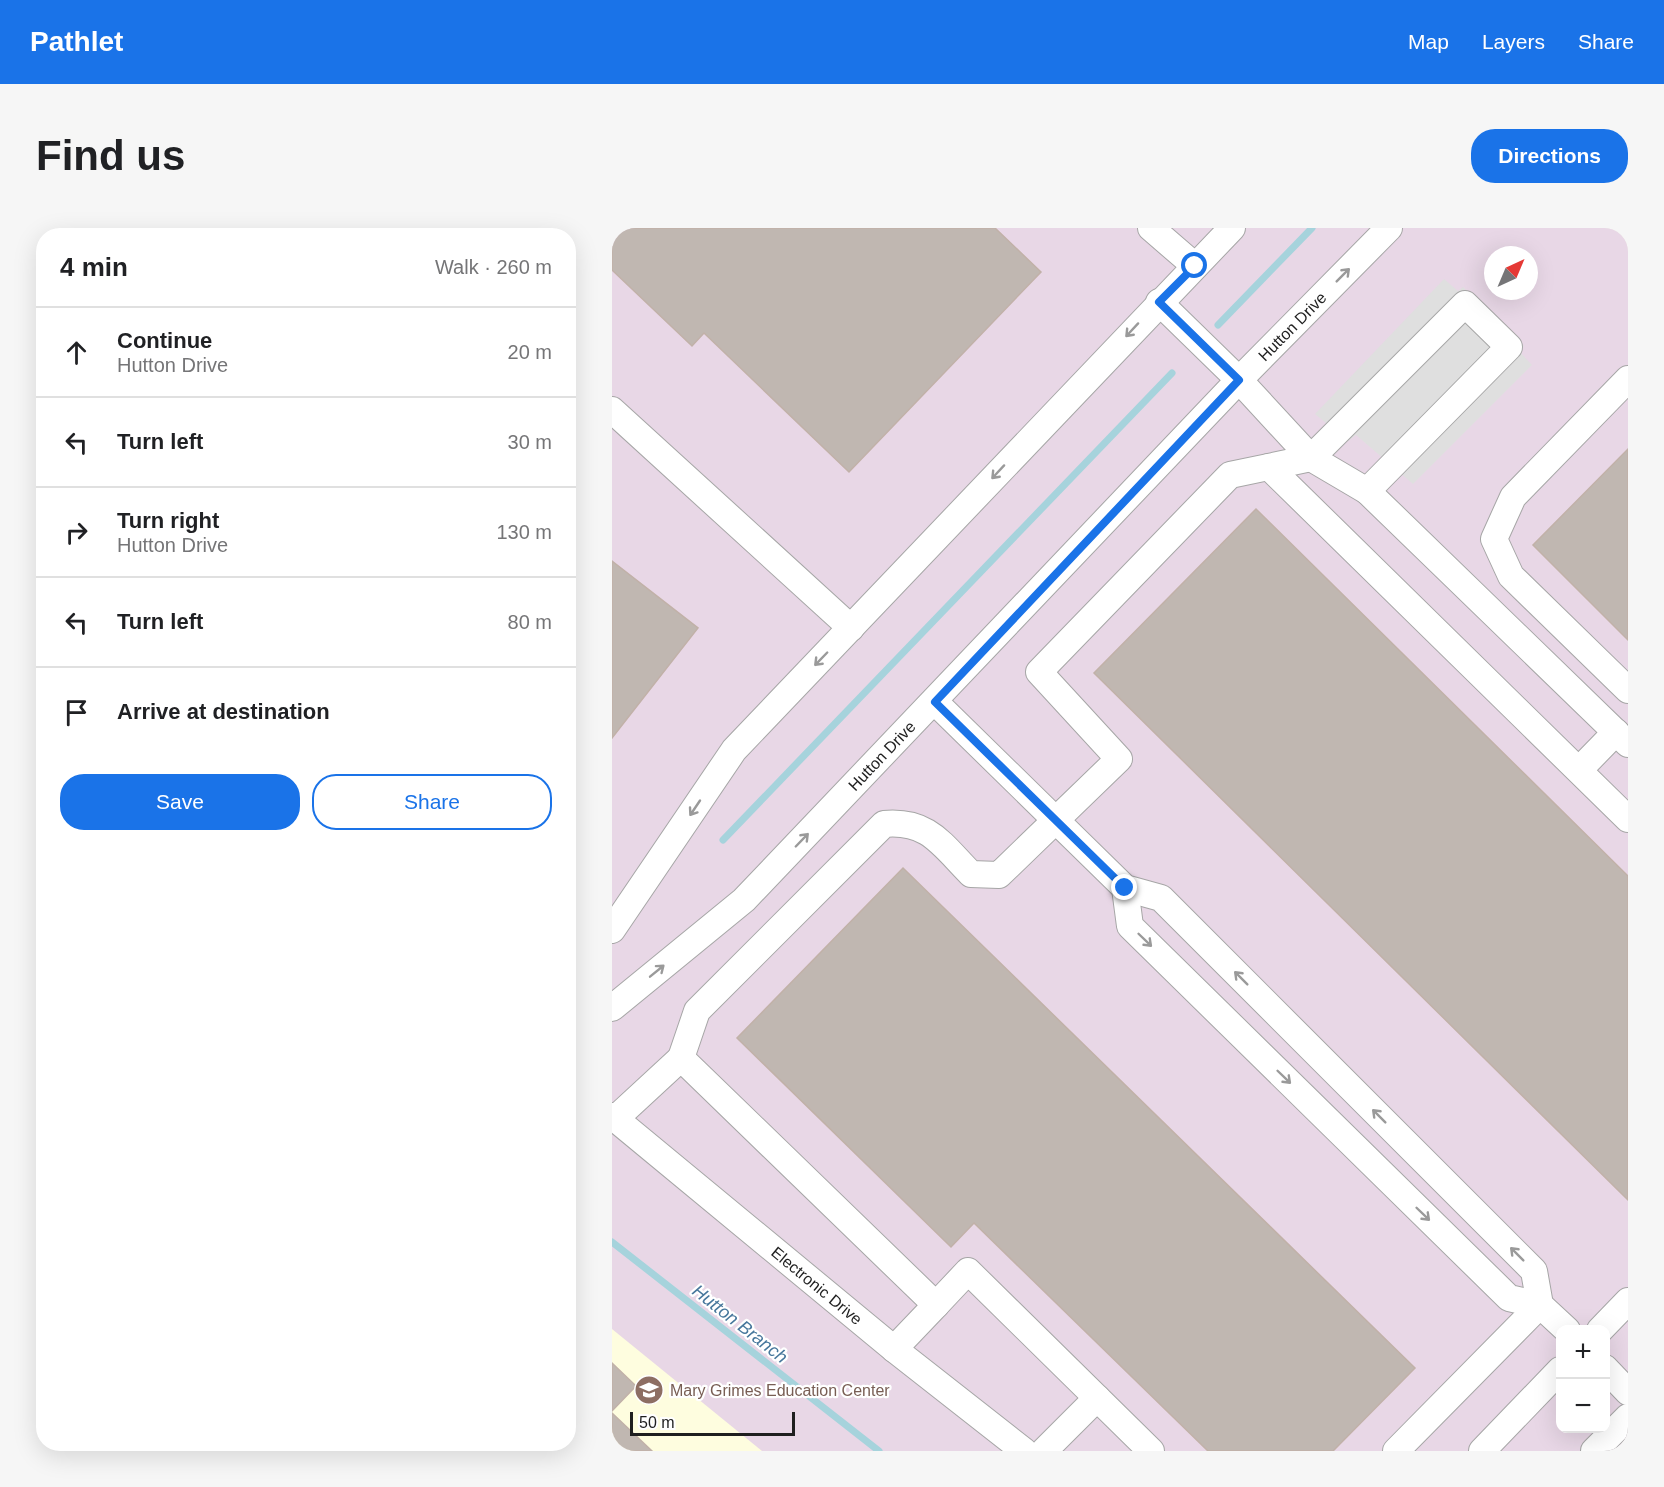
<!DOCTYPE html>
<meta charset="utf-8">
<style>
:root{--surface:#fff;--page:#f6f6f6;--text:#202124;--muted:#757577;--line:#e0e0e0;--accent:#1a73e8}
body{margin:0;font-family:Arial,sans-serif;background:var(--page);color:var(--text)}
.controls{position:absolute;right:18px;bottom:18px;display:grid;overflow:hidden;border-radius:12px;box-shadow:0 6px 24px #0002}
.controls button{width:54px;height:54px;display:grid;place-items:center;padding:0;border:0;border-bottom:2px solid var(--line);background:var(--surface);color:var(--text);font:30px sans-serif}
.compass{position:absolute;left:872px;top:18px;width:54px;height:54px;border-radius:50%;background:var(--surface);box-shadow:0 6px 24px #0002;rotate:44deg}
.scale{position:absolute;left:18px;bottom:15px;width:165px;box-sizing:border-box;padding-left:6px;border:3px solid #1f1f1f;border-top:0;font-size:16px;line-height:21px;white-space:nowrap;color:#1f1f1f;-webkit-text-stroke:4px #fff;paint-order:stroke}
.stop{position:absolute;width:18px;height:18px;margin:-14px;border:4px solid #1a73e8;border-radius:50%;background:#fff}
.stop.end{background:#1a73e8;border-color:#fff;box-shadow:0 2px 6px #0008}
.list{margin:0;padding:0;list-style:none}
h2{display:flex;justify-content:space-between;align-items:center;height:78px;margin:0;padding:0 24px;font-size:26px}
h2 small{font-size:20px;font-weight:400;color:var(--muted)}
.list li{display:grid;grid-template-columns:39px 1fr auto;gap:18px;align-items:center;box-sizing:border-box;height:90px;padding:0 24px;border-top:2px solid var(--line)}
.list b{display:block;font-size:22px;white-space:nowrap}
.list p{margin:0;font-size:20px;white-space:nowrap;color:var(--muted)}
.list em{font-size:20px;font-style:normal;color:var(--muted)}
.actions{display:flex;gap:12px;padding:18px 24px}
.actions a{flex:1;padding:14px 0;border:2px solid var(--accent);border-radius:24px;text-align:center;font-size:21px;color:var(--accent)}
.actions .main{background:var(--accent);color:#fff}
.icon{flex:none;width:33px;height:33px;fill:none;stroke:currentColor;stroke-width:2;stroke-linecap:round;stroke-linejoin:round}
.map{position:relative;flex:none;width:1016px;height:1223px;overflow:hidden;border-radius:24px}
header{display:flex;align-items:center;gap:36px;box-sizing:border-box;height:84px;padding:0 30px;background:var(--accent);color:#fff}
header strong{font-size:28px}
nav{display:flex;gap:33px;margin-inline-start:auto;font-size:21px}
.intro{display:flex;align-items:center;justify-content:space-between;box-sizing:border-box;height:144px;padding:0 36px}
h1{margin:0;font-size:42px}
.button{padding:15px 27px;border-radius:24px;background:var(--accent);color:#fff;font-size:21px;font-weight:700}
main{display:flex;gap:36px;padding:0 36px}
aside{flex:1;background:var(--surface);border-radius:24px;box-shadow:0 6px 24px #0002}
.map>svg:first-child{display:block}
.industrial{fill:#e8d7e6;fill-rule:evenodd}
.education{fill:#fefddf}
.parking{fill:#dfdfdf}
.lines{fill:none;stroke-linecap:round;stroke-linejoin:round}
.stream{stroke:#a6d3dc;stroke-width:7}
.building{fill:#c0b7b1;stroke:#c1b1a8;stroke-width:1.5}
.minor-casing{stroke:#a6a6a6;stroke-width:28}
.minor{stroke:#fff;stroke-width:26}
.oneway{stroke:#9a9a9a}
.route{stroke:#1a73e8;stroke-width:8}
.labels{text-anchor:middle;stroke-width:4.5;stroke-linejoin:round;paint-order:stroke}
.street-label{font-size:16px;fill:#1f1f1f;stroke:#fff}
.education-label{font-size:16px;fill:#785e54;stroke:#fff;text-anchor:start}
.water-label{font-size:18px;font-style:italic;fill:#47779c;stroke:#fff}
</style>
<header>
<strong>Pathlet</strong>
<nav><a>Map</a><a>Layers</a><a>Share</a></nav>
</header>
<div class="intro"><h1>Find us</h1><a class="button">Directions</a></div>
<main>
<aside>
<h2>4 min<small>Walk · 260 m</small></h2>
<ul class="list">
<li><svg class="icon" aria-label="ahead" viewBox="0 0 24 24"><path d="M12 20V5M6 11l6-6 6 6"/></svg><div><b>Continue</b><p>Hutton Drive</p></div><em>20 m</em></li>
<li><svg class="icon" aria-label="left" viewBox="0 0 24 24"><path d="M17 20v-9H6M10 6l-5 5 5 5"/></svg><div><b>Turn left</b></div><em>30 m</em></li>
<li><svg class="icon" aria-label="right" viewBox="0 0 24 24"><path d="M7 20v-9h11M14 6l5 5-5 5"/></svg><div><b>Turn right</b><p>Hutton Drive</p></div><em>130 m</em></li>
<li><svg class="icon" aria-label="left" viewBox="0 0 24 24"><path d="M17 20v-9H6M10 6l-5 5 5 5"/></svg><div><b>Turn left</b></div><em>80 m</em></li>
<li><svg class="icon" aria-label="arrive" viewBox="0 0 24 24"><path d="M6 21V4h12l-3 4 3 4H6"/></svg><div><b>Arrive at destination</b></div></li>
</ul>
<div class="actions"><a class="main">Save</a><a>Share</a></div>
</aside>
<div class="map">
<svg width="1016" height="1223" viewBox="0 0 1016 1223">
<rect width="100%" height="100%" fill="#efebe5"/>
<path class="industrial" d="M0,0H1016V1223H0ZM881,27H917V63H881ZM948,1102H993V1200H948Z"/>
<polygon class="education" points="0,1101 150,1223 0,1223"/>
<polygon class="parking" points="832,51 846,63 851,59 912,118 907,123 920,137 801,256 744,207 736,213 703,186"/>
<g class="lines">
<g class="stream">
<polyline points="606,97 700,0"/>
<polyline points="111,612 560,145"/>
<polyline points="0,1014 267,1223"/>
</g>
</g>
<g class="building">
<polygon points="0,0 383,0 429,44 237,244 92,105 80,118 0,42"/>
<polygon points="1016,221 1016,412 921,317"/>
<polygon points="644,281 1016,648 1016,972 482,445"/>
<polygon points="0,333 86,400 0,510"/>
<polygon points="291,640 803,1140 721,1223 596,1223 362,995 339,1019 125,810"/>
<polygon points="0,1135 24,1158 0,1183"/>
<polygon points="0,1185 40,1223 0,1223"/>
</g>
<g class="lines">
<g class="minor-casing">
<g id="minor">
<polyline points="539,0 583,38"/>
<polyline points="547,74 627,152 699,230 755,263 1016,516"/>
<polyline points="1016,151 901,269 882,311 899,348 1016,462"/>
<polyline points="0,182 239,400"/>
<polyline points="657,239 1016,591"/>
<polyline points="323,474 513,660 549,670 922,1043 928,1077"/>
<polyline points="967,542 1004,504"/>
<polyline points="513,660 518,698 897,1070 928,1077 955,1102"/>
<polyline points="0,702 122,522 620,0"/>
<path id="s1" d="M0,780L132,672L627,152L777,0"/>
<path id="s2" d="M0,888L282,1121L412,1223"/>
<polyline points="3,891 69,830"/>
<polyline points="988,1102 1016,1073"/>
<polyline points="282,1121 324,1077"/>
<polyline points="993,1140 1016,1164"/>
<polyline points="432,1223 485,1170"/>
<path d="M539,1223L356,1043L324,1077L69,830L85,783L272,596C317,592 330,617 359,646L387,647L507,531L427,444L618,247L699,230L853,76L897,119L755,263"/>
<polyline points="784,1223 928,1077"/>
<polyline points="870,1223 948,1142"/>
<polyline points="982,1223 1016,1189"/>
</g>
</g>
<use href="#minor" class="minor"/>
</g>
<defs><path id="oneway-shaft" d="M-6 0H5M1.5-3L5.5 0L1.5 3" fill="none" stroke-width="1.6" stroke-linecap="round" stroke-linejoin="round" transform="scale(1.5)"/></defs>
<g class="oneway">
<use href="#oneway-shaft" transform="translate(731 47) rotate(-45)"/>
<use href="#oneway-shaft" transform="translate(520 102) rotate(133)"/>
<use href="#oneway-shaft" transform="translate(386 244) rotate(133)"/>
<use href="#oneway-shaft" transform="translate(209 431) rotate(134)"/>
<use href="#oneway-shaft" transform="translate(83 580) rotate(124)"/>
<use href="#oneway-shaft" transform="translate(190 612) rotate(-46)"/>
<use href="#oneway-shaft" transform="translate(533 712) rotate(44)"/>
<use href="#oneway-shaft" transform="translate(45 743) rotate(-39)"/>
<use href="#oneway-shaft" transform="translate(629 750) rotate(-135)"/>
<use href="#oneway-shaft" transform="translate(672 849) rotate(44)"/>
<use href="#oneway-shaft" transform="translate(767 888) rotate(-135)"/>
<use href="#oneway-shaft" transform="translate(811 986) rotate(44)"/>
<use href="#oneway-shaft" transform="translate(905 1026) rotate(-135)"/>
</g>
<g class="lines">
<polyline class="route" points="513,660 323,474 627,152 547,74 583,38"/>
</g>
<defs>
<g id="school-disc" transform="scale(1.5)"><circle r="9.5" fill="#8d6e63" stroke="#fff"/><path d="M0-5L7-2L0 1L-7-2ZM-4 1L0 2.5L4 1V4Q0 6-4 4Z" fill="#fff"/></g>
</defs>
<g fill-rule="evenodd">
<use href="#school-disc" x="37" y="1162"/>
</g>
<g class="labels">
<g class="street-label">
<text dy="6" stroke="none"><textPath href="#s1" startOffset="964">Hutton Drive</textPath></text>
<text dy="6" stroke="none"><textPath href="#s1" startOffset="370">Hutton Drive</textPath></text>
<text dy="6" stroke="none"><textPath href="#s2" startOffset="266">Electronic Drive</textPath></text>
</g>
<g class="education-label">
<text x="58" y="1168">Mary Grimes Education Center</text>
</g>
<g class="water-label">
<text transform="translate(128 1096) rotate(38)" y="6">Hutton Branch</text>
</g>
</g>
</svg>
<div class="controls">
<button>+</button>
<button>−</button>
</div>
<svg class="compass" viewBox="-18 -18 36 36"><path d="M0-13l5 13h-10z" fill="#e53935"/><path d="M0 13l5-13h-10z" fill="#757577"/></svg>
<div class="scale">50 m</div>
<div class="stop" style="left:583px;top:38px"></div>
<div class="stop end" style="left:513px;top:660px"></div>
</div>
</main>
